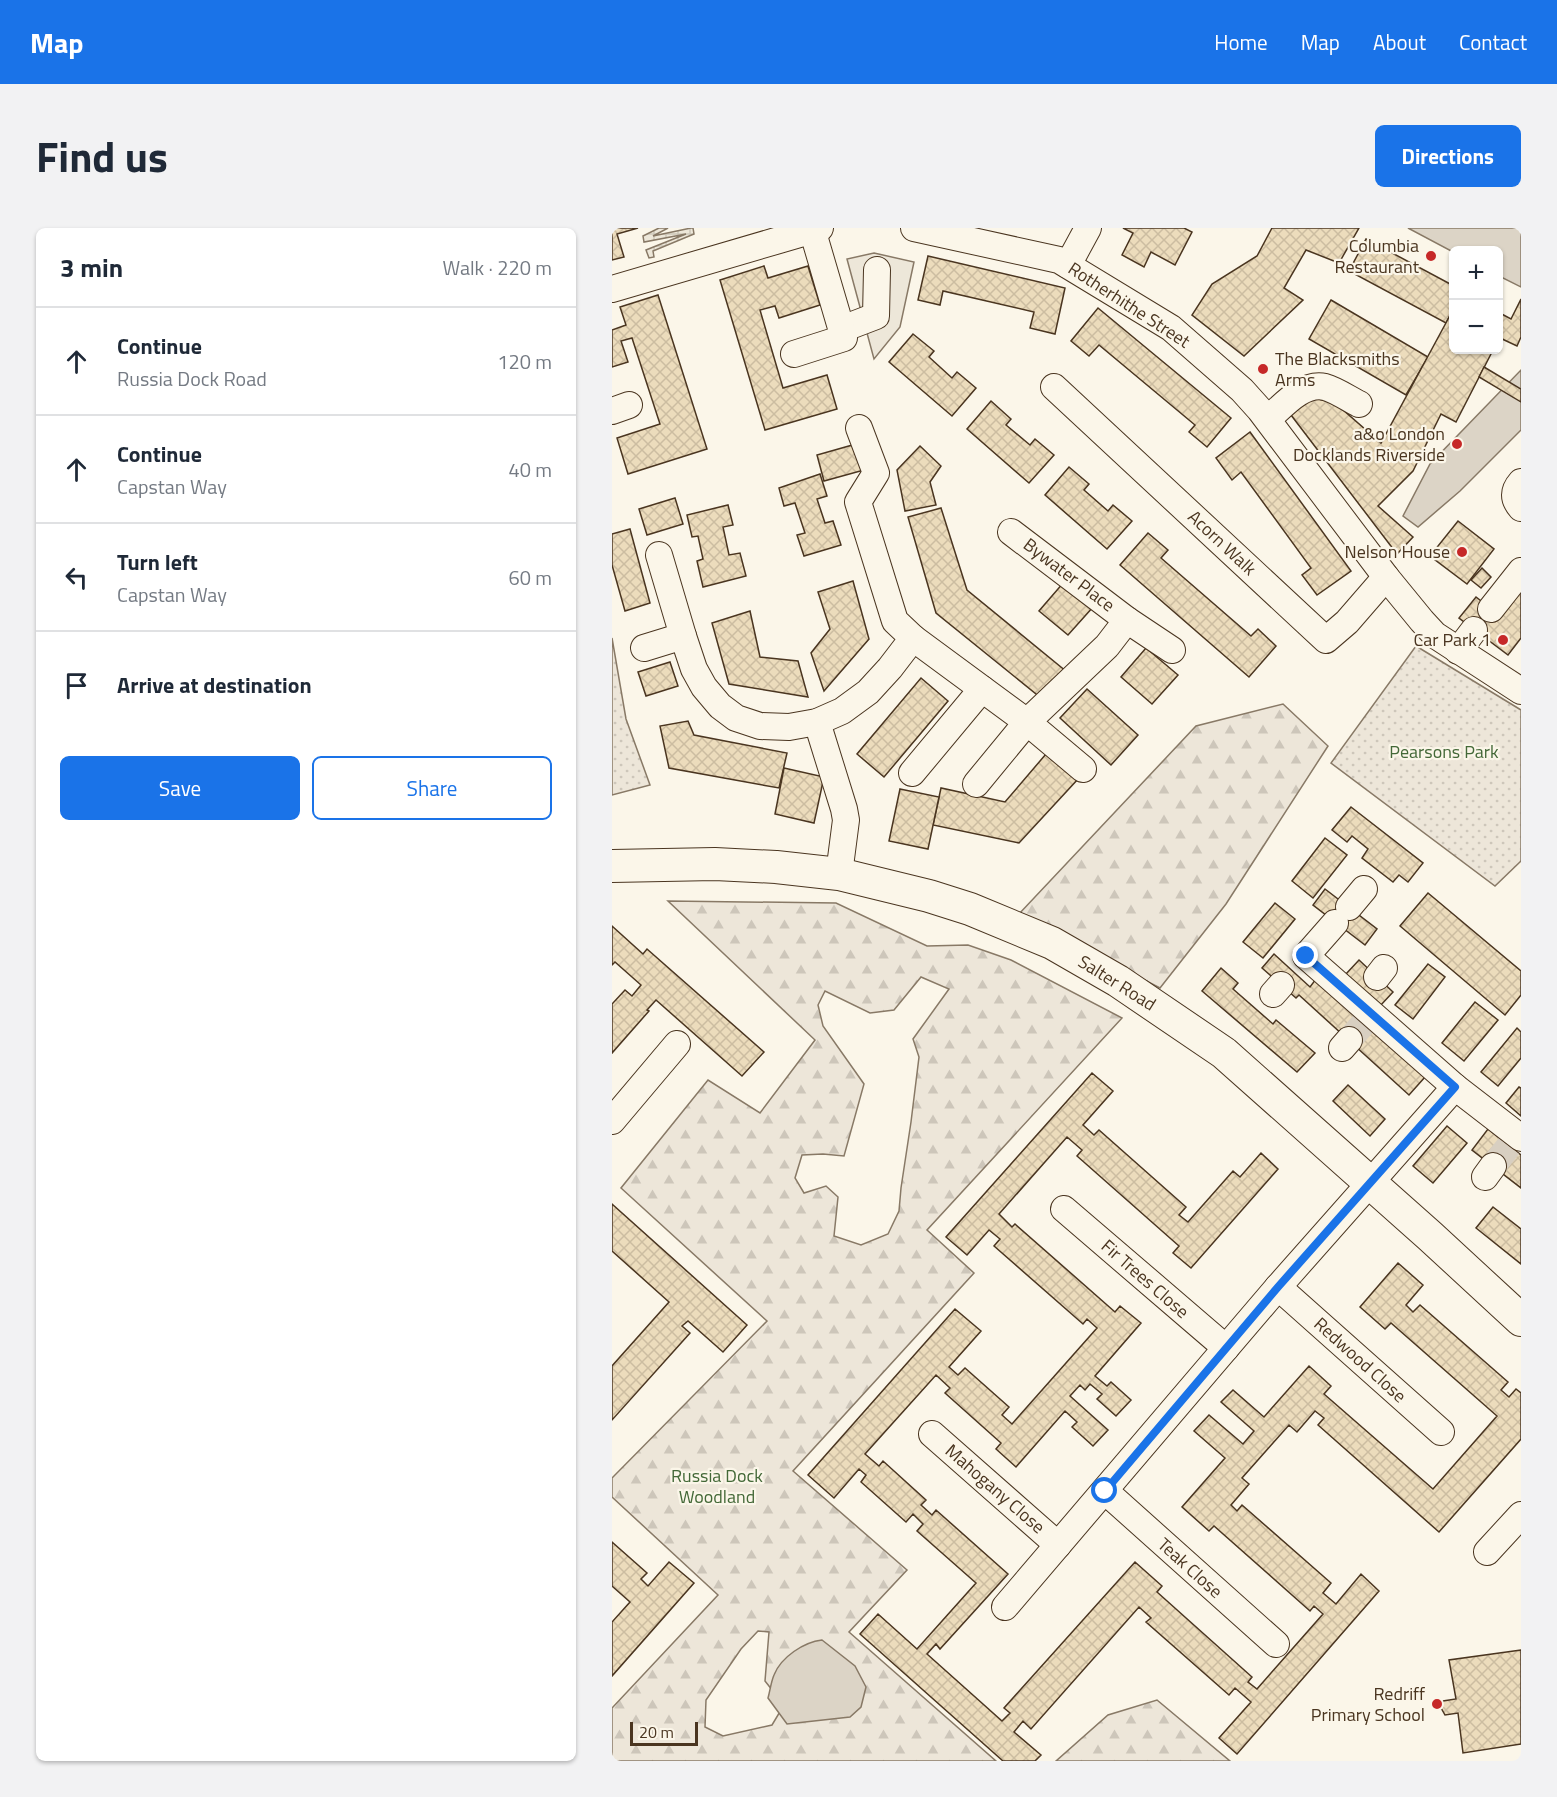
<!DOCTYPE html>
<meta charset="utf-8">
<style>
:root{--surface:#fff;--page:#f2f2f3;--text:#1f2937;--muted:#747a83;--line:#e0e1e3;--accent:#1a73e8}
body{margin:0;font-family:"Titillium Web",sans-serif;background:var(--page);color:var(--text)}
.controls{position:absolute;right:18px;top:18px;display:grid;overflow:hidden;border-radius:9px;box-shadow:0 2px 4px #0004}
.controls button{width:54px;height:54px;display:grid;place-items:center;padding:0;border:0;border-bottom:2px solid var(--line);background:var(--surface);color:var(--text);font:30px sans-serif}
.scale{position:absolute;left:18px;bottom:15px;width:68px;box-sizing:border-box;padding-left:6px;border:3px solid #4a3520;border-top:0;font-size:16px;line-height:21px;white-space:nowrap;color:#4a3520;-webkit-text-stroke:4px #fbf6e9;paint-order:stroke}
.stop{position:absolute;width:18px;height:18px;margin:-14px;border:4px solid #1a73e8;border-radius:50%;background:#fff}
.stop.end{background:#1a73e8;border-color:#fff;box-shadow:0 2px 6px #0008}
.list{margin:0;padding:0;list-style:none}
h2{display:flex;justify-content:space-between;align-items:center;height:78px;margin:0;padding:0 24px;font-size:26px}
h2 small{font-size:20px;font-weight:400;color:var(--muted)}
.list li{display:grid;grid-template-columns:39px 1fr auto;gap:18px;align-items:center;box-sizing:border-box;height:108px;padding:0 24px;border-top:2px solid var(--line)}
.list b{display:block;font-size:22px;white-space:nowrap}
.list p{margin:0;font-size:20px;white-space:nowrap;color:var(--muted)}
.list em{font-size:20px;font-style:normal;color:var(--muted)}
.actions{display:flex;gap:12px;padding:18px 24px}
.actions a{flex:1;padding:14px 0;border:2px solid var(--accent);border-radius:9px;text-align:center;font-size:21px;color:var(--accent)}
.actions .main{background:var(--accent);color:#fff}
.icon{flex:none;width:33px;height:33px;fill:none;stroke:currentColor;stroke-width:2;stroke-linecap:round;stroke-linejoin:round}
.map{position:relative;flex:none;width:909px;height:1533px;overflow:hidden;border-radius:9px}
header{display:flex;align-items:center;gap:36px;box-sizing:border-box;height:84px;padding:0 30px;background:var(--accent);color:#fff}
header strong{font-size:28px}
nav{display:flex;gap:33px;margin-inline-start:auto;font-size:21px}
.intro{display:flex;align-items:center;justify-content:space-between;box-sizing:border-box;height:144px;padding:0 36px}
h1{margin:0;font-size:42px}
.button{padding:15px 27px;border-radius:9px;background:var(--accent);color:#fff;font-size:21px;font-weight:700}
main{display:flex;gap:36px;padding:0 36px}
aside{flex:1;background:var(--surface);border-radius:9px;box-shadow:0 2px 4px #0004}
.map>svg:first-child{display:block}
.forest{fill:url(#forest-firs);stroke:#887966;stroke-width:1.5;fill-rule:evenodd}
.park{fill:url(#park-dots);stroke:#887966;stroke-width:1.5}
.parking{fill:#ede7d9;stroke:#887966;stroke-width:1.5}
.plaza{fill:url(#plaza-grid);stroke:#887966;stroke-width:1.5}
.water{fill:#dcd4c6;stroke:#887966;stroke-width:1.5}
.building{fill:url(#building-cross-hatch);stroke:#4a3520;stroke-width:1.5}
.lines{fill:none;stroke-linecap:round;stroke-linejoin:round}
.minor-tunnel{stroke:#d8cfc1;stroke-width:26;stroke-dasharray:26 13;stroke-linecap:butt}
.minor-casing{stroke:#4a3520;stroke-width:28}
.major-casing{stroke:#4a3520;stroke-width:34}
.minor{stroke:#fbf6e9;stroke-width:26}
.major{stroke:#fbf6e9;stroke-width:32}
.route{stroke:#1a73e8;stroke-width:8}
.poi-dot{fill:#c62828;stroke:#fbf6e9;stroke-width:2}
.labels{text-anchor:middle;stroke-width:4.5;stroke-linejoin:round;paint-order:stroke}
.poi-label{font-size:18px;fill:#4a3520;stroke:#fbf6e9;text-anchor:end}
.street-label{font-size:18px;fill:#4a3520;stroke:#fbf6e9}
.park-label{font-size:18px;fill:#436837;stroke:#fbf6e9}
</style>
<header>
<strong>Map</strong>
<nav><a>Home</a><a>Map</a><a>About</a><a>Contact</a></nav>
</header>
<div class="intro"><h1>Find us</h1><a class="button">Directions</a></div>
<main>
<aside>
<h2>3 min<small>Walk · 220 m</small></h2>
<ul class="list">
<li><svg class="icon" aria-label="ahead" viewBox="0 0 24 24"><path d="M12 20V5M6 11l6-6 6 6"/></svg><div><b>Continue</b><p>Russia Dock Road</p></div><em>120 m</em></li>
<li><svg class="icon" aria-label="ahead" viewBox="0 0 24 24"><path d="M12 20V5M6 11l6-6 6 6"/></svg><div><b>Continue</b><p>Capstan Way</p></div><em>40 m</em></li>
<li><svg class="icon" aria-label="left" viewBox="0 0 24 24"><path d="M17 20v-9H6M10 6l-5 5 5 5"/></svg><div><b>Turn left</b><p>Capstan Way</p></div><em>60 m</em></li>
<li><svg class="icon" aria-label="arrive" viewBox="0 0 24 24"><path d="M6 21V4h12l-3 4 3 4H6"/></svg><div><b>Arrive at destination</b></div></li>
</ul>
<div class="actions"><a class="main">Save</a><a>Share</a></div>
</aside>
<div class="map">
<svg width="909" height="1533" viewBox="0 0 909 1533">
<defs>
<pattern id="forest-firs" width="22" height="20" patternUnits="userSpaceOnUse" patternTransform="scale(1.5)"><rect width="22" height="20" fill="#ede6d9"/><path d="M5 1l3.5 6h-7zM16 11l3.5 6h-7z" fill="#cdc6ba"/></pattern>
<pattern id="park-dots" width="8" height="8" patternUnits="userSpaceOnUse" patternTransform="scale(1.5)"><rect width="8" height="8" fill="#ede6d9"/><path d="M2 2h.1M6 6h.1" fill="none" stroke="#cdc6ba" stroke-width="1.8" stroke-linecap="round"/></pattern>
<pattern id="plaza-grid" width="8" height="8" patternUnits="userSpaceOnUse" patternTransform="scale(1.5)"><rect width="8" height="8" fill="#ede7d9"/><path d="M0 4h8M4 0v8" fill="none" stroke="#cdc7ba"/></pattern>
<pattern id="building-cross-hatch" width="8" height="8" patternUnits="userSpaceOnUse" patternTransform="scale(1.5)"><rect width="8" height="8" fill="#ecdcbc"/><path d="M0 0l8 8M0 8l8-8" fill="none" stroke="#ccbda1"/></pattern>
</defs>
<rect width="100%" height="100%" fill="#fbf6e9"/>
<g class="forest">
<polygon points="671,476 716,518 614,676 548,760 406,687 584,498"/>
<path d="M56,673L224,675L315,718L356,717L399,732L510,790L315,1002L362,1045L181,1243L295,1342L237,1404L384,1533H0V1480L106,1367L0,1269V1250L155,1093L9,960L96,852L148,885L203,812ZM309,749L337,761L301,811L307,829L299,894L289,960L287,983L276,1006L249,1017L222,1008L226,969L214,958L192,965L183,950L190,927L211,926L232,928L252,856L211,798L206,777L213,763L258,785L282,782ZM146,1403L157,1404L153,1453L172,1477L160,1497L111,1508L93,1499L94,1472L129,1421Z"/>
<polygon points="545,1472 618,1533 444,1533 496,1487"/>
</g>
<g class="park">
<polygon points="0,410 14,491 38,557 0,567"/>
<polygon points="804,418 909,482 909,633 883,658 719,535"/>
</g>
<polygon class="parking" points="262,25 302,34 288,99 262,131 235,31"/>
<polygon class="plaza" points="47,0 56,0 41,8 79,0 81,0 82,6 41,23 42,29 37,30 34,22 74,6 32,14 31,8"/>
<g class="water">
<polygon points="796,0 909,0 909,59 887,48 886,22 842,22 841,24"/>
<polygon points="909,142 909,202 848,263 806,299 791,288 818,236"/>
<path d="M210,1412L243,1438L254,1459L249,1479L238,1489L175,1496L156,1470C158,1463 159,1454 162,1447C169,1429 192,1414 210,1412Z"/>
</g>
<g class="building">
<polygon points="0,0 26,0 5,6 12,29 0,32"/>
<polygon points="511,0 572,0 580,4 563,37 539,24 532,39 510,27 521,5"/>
<polygon points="660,0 747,0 727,35 694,22 672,60 691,72 632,128 580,87 600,56 645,28"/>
<polygon points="754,11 842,58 842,80 834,95 737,43"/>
<polygon points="316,28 453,60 443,106 418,100 422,84 331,63 328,77 306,72"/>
<polygon points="152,38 156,50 196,38 208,77 167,90 163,78 148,82 171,160 215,147 225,181 153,202 108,52"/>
<polygon points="46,67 95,221 16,246 5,210 48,196 20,110 9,113 16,134 0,139 0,102 14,97 8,79"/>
<polygon points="909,71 909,109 905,118 888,110 886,112 886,84 899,91"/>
<polygon points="719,72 816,129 794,167 697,111"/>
<polygon points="486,80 619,190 595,219 577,204 583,197 487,117 477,128 459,113"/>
<polygon points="842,80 842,122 881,122 844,194 829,186 801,243 766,278 801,309 785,326 679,187 698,169 723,175 769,215"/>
<polygon points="301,106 322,123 317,129 340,150 345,144 364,160 340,188 277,134"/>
<polygon points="872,139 909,161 909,174 867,149"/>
<polygon points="379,173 399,191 394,197 418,217 423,211 442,227 417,255 355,201"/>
<polygon points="638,204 739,343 705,367 690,347 699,340 629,244 620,252 604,230"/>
<polygon points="244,216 252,242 212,253 205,227"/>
<polygon points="308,218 329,238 318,254 324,277 293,283 285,242"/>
<polygon points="457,239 477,256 472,262 496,283 501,277 520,293 495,321 433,267"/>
<polygon points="208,246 215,268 205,271 213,295 221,293 229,317 192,328 185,307 193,305 183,275 172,278 167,260"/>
<polygon points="63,270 71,296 35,307 27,281"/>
<polygon points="116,277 121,297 111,299 117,327 128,325 134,348 91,359 85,333 91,331 86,308 80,309 75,287"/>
<polygon points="329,280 355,362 455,444 429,470 324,385 296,289"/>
<polygon points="846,293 882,321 855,356 818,328"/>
<polygon points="18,301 38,375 13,383 0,337 0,306"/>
<polygon points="536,305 556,322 549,330 639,408 646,401 664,418 637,449 508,337"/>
<polygon points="870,340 879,349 869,360 859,352"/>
<polygon points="241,353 257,411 212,463 199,425 218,401 206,364"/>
<polygon points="452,354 481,379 456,407 427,383"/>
<polygon points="909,358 909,410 896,427 847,390 864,369 887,387"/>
<polygon points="138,383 148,429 186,433 196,469 117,456 100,395"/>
<polygon points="534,420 566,447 540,476 509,449"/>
<polygon points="58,434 66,458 34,468 26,444"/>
<polygon points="309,450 336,473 272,549 245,526"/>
<polygon points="475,461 526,507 499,537 448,490"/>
<polygon points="76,493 82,507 175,525 167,560 57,540 48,498"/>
<polygon points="434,526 466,551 407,615 321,597 329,560 393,574"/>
<polygon points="172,540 212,549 202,595 163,586"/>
<polygon points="288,561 327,569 316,621 277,613"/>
<polygon points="739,579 811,635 796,654 787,647 781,654 750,630 756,621 740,608 735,614 720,602"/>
<polygon points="713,610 735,627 701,670 680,653"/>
<polygon points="713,661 765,701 753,717 701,677"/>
<polygon points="816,665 909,743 909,767 893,787 788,698"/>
<polygon points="663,675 683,691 651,730 631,714"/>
<polygon points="0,698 31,726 35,721 152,824 130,848 44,772 35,782 37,783 0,825 0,776 13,762 20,768 29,757 3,734 0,737"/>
<polygon points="662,726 698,759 704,751 813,849 797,867 687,767 684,770 650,740"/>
<polygon points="747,732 781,764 768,778 734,746"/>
<polygon points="816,736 833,749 801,791 783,777"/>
<polygon points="609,740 626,755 621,761 661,796 664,792 703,825 685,844 590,763"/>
<polygon points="863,774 886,792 852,833 830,815"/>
<polygon points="905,800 909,804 909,830 886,858 869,844"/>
<polygon points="480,845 501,863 471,897 482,907 487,902 574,979 567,987 576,994 621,943 628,949 649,925 666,941 579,1040 561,1025 567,1018 465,928 470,922 455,909 387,986 400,999 403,996 503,1084 508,1078 529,1095 483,1148 495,1158 499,1154 519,1172 504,1188 485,1171 490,1166 478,1156 473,1162 468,1157 458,1168 496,1202 481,1218 460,1199 465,1194 453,1183 404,1239 384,1221 389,1215 333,1165 338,1160 324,1147 253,1226 267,1238 271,1233 314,1272 309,1277 320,1287 324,1282 396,1346 328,1421 324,1416 315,1426 390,1493 398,1485 392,1480 523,1334 550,1358 545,1364 640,1449 636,1454 645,1461 711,1386 702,1378 698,1383 602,1298 597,1303 570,1279 613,1230 582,1203 597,1187 631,1216 642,1203 609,1174 621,1162 652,1189 697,1138 719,1158 712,1166 821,1261 885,1188 779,1095 773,1101 748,1079 786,1035 811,1057 794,1077 801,1084 808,1077 896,1154 889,1162 897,1169 904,1161 909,1165 909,1211 827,1304 706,1197 712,1190 703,1183 685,1204 677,1197 630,1250 637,1256 619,1277 625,1283 630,1277 719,1355 711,1365 724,1376 749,1346 767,1363 625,1526 607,1510 639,1474 623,1460 617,1467 534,1394 539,1390 527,1379 419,1501 411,1493 402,1504 429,1527 423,1533 391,1533 248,1406 266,1386 305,1421 364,1355 305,1303 311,1296 301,1286 294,1294 249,1254 254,1247 247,1241 222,1270 196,1247 343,1081 369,1103 337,1139 346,1147 353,1140 397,1179 390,1187 400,1196 485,1100 475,1091 471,1096 382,1018 388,1011 377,1002 355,1027 334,1009"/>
<polygon points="736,857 773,891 758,908 721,873"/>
<polygon points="907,859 909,860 909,888 894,875"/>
<polygon points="835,898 855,915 821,955 801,938"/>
<polygon points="876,901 909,927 909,960 860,922"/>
<polygon points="0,976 135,1097 111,1124 76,1093 70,1098 78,1105 0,1192 0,1138 57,1074 0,1023"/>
<polygon points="881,979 909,1001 909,1036 864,1000"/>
<polygon points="0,1314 35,1345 29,1351 36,1358 57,1334 82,1355 0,1448 0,1394 18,1374 0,1358"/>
<polygon points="909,1422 909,1516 851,1525 846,1485 833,1487 828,1478 831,1473 844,1471 837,1432"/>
</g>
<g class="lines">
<g class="minor-tunnel">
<polyline points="737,812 752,795"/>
<polyline points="881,938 897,918"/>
</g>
<g class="minor-casing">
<g id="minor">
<polyline points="302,0 447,32 559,100 630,162 648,182 774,349 810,393 823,407 909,463"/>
<polyline points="456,37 476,0"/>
<polyline points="0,61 208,0"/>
<polyline points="230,101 264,88 265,42"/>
<polyline points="182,126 232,110 200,1"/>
<polyline points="442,159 714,412 735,394 774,349"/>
<polyline points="0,183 17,177"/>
<path d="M656,191C670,179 690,154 713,159C724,162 737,171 747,176"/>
<path d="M909,254C901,263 901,271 909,280"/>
<polyline points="47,327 71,408 82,441 92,459 108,478 124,490 148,498 177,499 205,494 230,483 256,464 278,440 301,410 283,393 246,274 264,245 247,200"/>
<polyline points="879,381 909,343"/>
<polyline points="515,392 560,422"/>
<polyline points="301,410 415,494 471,541"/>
<polyline points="32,420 71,408"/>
<polyline points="846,423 862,402"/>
<polyline points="205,494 232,581 234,592 227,646"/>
<polyline points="300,545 370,461"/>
<polyline points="364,556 415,494 495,418 515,392 399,304"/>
<polyline points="737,679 752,661"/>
<polyline points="723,695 694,728 843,859 909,910"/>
<polyline points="765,749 772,740"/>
<polyline points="661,766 669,757"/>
<polyline points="730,820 737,812"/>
<polyline points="0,893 65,816"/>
<polyline points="873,949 881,938"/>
<polyline points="452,981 614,1120"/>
<polyline points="666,1059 829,1204"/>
<polyline points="320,1206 446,1317"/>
<polyline points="493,1263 664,1416"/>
<polyline points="875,1324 909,1287"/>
<polyline points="393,1379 666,1059 843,859"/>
</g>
</g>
<g class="major-casing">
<polyline id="major" points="0,638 103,636 164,639 227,646 317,668 358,681 440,715 506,753 612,825 818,1008 909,1092"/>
</g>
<use href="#minor" class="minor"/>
<use href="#major" class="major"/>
</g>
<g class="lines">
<polyline class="route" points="493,1263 666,1059 843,859 694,728"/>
</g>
<g class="poi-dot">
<circle cx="819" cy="28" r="6"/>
<circle cx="651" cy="141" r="6"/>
<circle cx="845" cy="216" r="6"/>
<circle cx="850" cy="324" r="6"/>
<circle cx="891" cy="412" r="6"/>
<circle cx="825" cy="1476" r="6"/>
</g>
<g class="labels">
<g class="poi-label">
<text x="807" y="24">Columbia<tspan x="807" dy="21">Restaurant</tspan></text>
<text x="663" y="137" text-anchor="start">The Blacksmiths<tspan x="663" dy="21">Arms</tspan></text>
<text x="833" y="212">a&amp;o London<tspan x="833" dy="21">Docklands Riverside</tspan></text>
<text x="838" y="330">Nelson House</text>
<text x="879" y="418">Car Park 1</text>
<text x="813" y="1472">Redriff<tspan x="813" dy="21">Primary School</tspan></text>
</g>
<g class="street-label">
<text transform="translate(517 77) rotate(33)" y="6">Rotherhithe Street</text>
<text transform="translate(610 315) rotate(43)" y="6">Acorn Walk</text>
<text transform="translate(457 347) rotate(37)" y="6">Bywater Place</text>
<text transform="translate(505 755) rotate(32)" y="6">Salter Road</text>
<text transform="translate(533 1051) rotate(41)" y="6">Fir Trees Close</text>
<text transform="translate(748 1132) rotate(42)" y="6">Redwood Close</text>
<text transform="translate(383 1261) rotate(41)" y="6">Mahogany Close</text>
<text transform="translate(578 1340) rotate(42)" y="6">Teak Close</text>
</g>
<g class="park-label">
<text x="832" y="530">Pearsons Park</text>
<text x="105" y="1254">Russia Dock<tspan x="105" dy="21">Woodland</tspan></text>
</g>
</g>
</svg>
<div class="controls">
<button>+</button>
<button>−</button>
</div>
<div class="scale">20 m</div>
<div class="stop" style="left:493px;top:1263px"></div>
<div class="stop end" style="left:694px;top:728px"></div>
</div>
</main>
